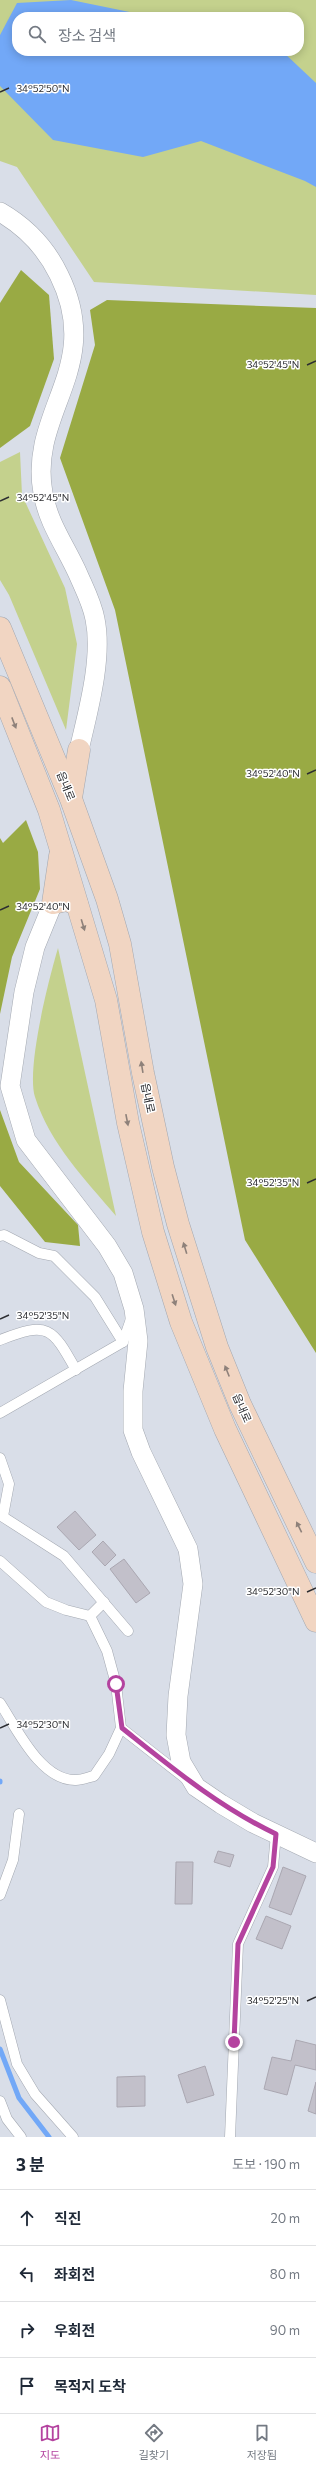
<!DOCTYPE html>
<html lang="ko">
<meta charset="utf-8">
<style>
:root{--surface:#fff;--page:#f2f2f3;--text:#1f2937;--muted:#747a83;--line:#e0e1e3;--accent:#b4439f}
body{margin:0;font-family:Commissioner,"Noto Sans KR",sans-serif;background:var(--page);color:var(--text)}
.stop{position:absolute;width:12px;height:12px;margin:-9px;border:3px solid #b4439f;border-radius:50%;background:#fff}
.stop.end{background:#b4439f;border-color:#fff;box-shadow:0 1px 4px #0008}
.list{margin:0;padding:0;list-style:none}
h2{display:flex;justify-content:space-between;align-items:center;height:52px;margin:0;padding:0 16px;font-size:17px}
h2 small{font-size:13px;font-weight:400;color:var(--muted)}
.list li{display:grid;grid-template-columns:26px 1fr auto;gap:12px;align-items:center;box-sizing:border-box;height:56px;padding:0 16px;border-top:1px solid var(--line)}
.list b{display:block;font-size:15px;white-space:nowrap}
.list em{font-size:13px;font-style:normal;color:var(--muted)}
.icon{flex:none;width:22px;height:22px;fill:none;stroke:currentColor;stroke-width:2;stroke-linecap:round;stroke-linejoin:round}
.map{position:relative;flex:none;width:316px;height:2137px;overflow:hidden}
.search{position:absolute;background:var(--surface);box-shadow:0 2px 10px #0003;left:12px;right:12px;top:12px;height:44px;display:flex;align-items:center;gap:10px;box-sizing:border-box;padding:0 14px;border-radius:16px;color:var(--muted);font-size:15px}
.sheet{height:276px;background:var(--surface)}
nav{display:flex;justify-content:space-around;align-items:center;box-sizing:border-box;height:56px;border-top:1px solid var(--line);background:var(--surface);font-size:11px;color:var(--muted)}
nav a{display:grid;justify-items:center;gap:2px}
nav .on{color:var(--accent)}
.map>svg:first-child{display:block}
.green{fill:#c4d18d;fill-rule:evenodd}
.forest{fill:#9a4}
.water{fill:#72a8f7}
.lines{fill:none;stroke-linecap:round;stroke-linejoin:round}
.stream{stroke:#72a8f7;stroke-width:5}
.building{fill:#c2c0ca;stroke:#aaa7b1}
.lane-casing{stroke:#a3a8b1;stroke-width:11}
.street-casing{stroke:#a3a8b1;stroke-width:20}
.secondary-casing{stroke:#a3a8b1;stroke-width:23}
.lane{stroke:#fff;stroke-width:10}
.street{stroke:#fff;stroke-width:19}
.secondary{stroke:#f1d5c2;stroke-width:22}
.oneway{fill:#8e817a}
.route{stroke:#b4439f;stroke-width:5}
.ticks{fill:none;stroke:#2c2d31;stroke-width:1.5}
.labels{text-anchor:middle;stroke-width:3;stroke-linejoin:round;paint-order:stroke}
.street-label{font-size:11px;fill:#2c2d31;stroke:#fff}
.ticks-label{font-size:10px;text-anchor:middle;fill:#2c2d31;stroke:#fff;stroke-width:3;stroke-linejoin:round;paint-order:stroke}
</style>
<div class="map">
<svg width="316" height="2137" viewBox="0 0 316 2137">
<rect width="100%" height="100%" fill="#d9dee8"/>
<g class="green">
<path d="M0,0H316V295L94,282L17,167L0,161ZM17,17H299V51H17Z"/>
<polygon points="20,452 22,495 65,588 77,644 66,730 9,595 0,580 0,462"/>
<path d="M58,948L116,1216C85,1179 50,1144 35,1097C26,1068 49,979 58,948Z"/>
</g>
<g class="forest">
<polygon points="21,270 49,295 54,359 30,426 0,448 0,303"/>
<polygon points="107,300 316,308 316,1353 245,1240 115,610 60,458 95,345 90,310"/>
<polygon points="26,820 38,852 40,889 12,957 0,1014 0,838 3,843"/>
<polygon points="0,1110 19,1162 78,1225 80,1246 45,1242 0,1186"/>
</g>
<polygon class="water" points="71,0 154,17 17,17 17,51 282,51 316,83 316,187 305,181 201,141 143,157 53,140 0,86 0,35 17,3"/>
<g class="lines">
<g class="stream">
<polyline points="0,1781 0,1782"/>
<polyline points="0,2049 19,2098 49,2137"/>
</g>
</g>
<g class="building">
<polygon points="75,1511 96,1535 79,1550 57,1527"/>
<polygon points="103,1541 116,1555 105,1566 92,1552"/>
<polygon points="124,1559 150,1593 136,1603 110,1569"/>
<polygon points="218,1851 234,1855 230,1867 214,1862"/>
<polygon points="176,1862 193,1862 192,1904 175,1904"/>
<polygon points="283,1867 306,1876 291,1915 269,1907"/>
<polygon points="266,1916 291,1926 282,1949 256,1939"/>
<polygon points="296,2040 316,2045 316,2070 295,2065 287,2095 264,2089 272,2057 291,2061"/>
<polygon points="205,2066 214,2095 187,2103 178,2075"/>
<polygon points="145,2076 145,2106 117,2107 117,2077"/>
<polygon points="316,2082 316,2114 308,2111"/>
</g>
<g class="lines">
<g class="lane-casing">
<g id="lane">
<polyline points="0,1236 4,1235 39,1253 54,1256 95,1297 123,1342"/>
<path d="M0,1340C48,1321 52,1327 76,1370"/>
<polyline points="0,1413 123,1342 131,1319"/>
<polyline points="0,1458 9,1484 3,1516"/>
<polyline points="0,1515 64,1556 128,1631"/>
<polyline points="0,1561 46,1602 66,1610 90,1616"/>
<polyline points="90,1616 104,1602"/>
<path d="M0,1703C17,1729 41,1781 76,1780C82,1780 89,1777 94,1776L109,1754L121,1728L116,1684L107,1651L90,1616"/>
<polyline points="121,1728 185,1778"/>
<polyline points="0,1895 13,1860 19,1814"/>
<polyline points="0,2000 17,2064 35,2094 73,2137"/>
<polyline points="0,2101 7,2119 21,2137"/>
<polyline points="230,2137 238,1944 273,1867 276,1834"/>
</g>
</g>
<g class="street-casing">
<g id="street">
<path d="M0,212C26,227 46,248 59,275C105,368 28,411 43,493C48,523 66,547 78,574C84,588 92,603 95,619C103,658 88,711 79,750"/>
<polyline points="53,903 35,947 24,992 10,1086 26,1140 107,1246 123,1273 134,1309 138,1341 133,1391 133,1430 141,1452 188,1549 193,1584 178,1696 176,1735 181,1762 196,1787 221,1804 253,1823 316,1853"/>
</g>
</g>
<g class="secondary-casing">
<g id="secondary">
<polyline points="0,628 71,799 107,899 120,944 143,1073 163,1167 178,1224 217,1347 240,1404 316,1562"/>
<polyline points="0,687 49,810 106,1000 128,1123 153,1232 181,1322 225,1429 316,1621"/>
<polyline points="71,798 79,750"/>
<polyline points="60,856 53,903 66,900 77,904"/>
</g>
</g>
<use href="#lane" class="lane"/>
<use href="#street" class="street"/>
<use href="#secondary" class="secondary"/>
</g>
<defs><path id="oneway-solid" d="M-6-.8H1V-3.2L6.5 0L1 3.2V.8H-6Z"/></defs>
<g class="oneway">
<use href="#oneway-solid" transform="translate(14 723) rotate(69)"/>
<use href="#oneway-solid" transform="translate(83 925) rotate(73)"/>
<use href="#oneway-solid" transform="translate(142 1067) rotate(-99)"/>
<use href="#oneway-solid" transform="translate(127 1120) rotate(79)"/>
<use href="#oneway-solid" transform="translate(185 1248) rotate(-107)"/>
<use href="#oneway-solid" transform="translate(174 1300) rotate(72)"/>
<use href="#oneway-solid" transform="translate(227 1371) rotate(-112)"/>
<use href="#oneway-solid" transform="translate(299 1527) rotate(-116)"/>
</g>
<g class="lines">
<path class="route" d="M116,1684L122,1728C171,1767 219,1807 276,1834L273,1867L238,1944L234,2042"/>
</g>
<path class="ticks" d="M0,92L9,88M307,365L316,361M0,501L9,497M307,774L316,770M0,910L9,906M307,1183L316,1179M0,1319L9,1315M307,1592L316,1588M0,1728L9,1724M307,2001L316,1997"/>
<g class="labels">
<g class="street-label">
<text transform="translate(66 786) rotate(68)" y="4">읍내로</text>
<text transform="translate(148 1098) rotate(78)" y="4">읍내로</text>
<text transform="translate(242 1408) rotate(66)" y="4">읍내로</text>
</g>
</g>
<g class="ticks-label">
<text x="43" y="92">34°52'50"N</text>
<text x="273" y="368">34°52'45"N</text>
<text x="43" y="501">34°52'45"N</text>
<text x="273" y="777">34°52'40"N</text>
<text x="43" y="910">34°52'40"N</text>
<text x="273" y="1186">34°52'35"N</text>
<text x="43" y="1319">34°52'35"N</text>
<text x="273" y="1595">34°52'30"N</text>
<text x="43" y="1728">34°52'30"N</text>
<text x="273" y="2004">34°52'25"N</text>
</g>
</svg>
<div class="stop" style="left:116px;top:1684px"></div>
<div class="stop end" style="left:234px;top:2042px"></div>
<div class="search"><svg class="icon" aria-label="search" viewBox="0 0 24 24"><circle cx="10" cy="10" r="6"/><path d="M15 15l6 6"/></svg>장소 검색</div>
</div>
<section class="sheet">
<h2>3 분<small>도보 · 190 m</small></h2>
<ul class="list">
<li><svg class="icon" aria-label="ahead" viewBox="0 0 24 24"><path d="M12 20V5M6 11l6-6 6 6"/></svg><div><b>직진</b></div><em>20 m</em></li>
<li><svg class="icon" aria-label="left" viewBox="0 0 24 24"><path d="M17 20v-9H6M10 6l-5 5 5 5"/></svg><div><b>좌회전</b></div><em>80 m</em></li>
<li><svg class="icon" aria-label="right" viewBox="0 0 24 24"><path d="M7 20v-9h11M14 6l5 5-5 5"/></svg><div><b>우회전</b></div><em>90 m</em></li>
<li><svg class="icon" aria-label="arrive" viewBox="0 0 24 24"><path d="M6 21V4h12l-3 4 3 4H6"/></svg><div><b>목적지 도착</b></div></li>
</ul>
</section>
<nav>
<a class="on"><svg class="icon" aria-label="map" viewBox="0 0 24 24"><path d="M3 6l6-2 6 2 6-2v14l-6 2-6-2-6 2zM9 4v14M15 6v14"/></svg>지도</a>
<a><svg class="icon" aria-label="directions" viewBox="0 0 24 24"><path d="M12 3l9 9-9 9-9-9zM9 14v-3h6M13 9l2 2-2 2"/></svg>길찾기</a>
<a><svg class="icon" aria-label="saved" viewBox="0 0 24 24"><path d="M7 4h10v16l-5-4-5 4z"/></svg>저장됨</a>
</nav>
